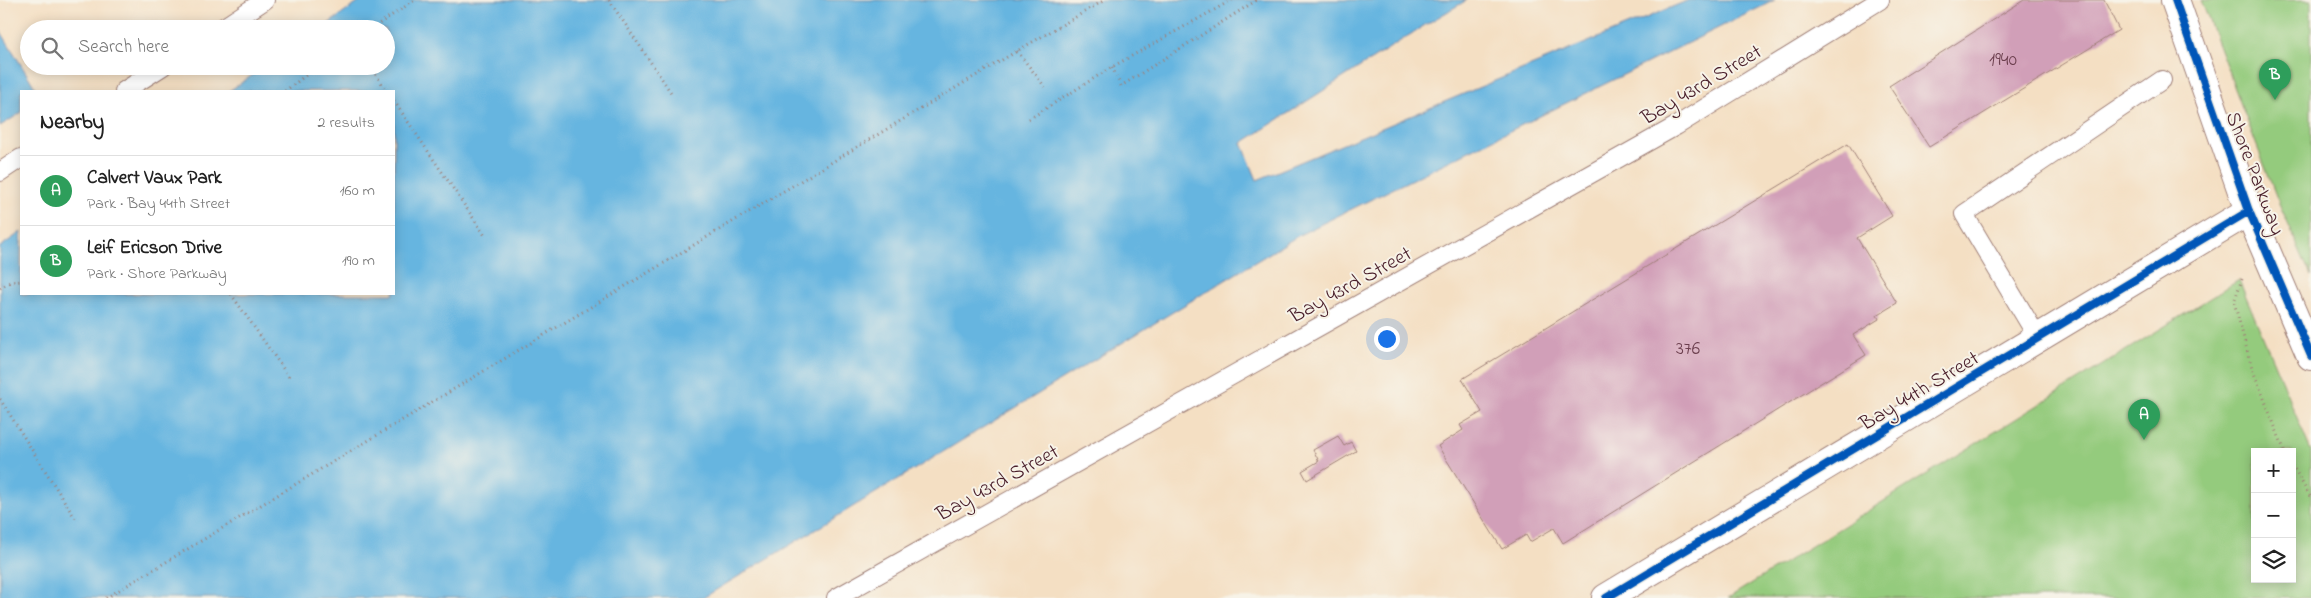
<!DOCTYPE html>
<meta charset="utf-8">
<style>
:root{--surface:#fff;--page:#f2f2f2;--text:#222;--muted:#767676;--line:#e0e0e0;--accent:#d1495b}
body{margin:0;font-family:"Indie Flower",sans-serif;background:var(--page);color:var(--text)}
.controls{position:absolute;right:15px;bottom:15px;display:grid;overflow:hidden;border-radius:0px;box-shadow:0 2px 12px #0003}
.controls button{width:45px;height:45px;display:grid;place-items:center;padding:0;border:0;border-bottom:1px solid var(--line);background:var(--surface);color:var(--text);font:25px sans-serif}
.you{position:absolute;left:1386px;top:338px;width:18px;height:18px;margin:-12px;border:4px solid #fff;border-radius:50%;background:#1a73e8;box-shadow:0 0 0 8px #1a73e833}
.badge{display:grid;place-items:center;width:32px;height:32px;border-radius:50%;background:var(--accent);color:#fff;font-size:16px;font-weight:700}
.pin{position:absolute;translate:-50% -41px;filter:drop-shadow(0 1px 2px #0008)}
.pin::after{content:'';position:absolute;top:26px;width:18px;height:15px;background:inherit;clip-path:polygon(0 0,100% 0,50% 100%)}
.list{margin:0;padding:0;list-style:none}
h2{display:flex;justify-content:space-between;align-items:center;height:65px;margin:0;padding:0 20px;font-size:21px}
h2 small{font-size:16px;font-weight:400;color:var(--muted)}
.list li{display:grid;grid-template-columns:32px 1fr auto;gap:15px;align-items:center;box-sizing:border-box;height:70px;padding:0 20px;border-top:1px solid var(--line)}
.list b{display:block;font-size:19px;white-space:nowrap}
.list p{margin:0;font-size:16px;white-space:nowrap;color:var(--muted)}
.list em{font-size:16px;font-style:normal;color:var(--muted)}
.icon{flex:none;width:28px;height:28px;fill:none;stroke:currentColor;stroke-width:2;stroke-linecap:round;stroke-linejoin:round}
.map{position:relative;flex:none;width:2311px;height:598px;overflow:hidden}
.search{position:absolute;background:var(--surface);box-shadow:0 2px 12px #0003;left:20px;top:20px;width:375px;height:55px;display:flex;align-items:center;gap:12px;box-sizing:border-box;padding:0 18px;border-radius:28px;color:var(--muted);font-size:19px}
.panel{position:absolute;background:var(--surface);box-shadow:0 2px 12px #0003;left:20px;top:90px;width:375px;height:205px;border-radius:0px}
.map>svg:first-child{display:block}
.green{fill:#94cb7d;stroke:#6f7554;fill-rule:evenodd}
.water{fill:#66b5e0;stroke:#586a86}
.building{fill:#d19fb8}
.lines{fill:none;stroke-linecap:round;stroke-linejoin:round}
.service-casing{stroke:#9f7f77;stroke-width:20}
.minor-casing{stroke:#9f7f77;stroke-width:30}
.path{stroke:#9f7f77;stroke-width:3;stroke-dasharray:1 4;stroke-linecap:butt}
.service{stroke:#fff;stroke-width:18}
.minor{stroke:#fff;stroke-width:28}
.cycleway-casing{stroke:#f7f3e8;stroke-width:11}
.cycleway{stroke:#0057b8;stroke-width:8}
.labels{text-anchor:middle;stroke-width:4;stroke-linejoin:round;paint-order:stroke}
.number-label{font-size:19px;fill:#6c3f4e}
.street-label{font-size:21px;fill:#4a1f2b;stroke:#f7f3e8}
</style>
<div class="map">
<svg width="2311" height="598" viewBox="0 0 2311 598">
<rect width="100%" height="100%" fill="#f7f3e8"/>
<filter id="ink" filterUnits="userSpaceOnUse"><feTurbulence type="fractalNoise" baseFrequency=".02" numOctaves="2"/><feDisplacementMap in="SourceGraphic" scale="10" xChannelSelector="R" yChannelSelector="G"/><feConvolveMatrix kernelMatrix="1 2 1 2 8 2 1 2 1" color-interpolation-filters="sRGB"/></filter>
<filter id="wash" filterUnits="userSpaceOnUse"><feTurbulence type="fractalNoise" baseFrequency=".0096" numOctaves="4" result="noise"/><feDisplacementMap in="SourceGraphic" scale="20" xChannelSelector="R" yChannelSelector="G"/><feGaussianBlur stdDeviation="1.12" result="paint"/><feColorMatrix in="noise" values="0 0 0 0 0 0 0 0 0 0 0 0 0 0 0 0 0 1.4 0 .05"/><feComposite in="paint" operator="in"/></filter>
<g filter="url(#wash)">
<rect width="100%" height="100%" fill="#f4dfc3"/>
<g class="green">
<polygon points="2201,0 2311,0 2311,276 2278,201"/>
<path d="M2239,280L2311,451V598H1728ZM2255,452H2292V579H2255Z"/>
</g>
<g class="water">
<polygon points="362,0 1467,0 1425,25 1242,143 1257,180 1689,0 1775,0 1301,234 703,598 0,598 0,247 21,232 21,294 394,294 394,91 229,91 266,66 386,66 386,29 321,29"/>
<polygon points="0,30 37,91 21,91 21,113 0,126"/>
</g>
<g id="blocks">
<g class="building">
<polygon points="2024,0 2104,0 2119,30 1929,147 1889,86"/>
<polygon points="1848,144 1892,216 1857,238 1897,303 1877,315 1879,319 1853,335 1866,355 1563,543 1554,528 1530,542 1526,535 1502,549 1438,446 1463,430 1460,425 1482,412 1462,379"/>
<polygon points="1338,436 1344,446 1351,442 1356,451 1307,480 1302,471 1319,461 1313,450"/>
</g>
</g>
</g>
<g filter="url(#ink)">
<use href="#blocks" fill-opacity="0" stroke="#9f7f77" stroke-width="1"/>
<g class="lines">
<g class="service-casing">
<g id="service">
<polyline points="221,29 265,0"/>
<polyline points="124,91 163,66"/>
<polyline points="0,172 21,158"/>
<polyline points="2038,338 1964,214 2162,80"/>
<polyline points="836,598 1676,126 1880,0"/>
</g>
</g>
<g class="minor-casing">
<g id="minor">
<polyline points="2175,0 2249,211 2311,356"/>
<polyline points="1606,598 2249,211"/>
</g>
</g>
<g class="path">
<polyline points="609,0 672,94"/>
<polyline points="371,29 415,0"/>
<polyline points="1017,51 1045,87"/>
<polyline points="300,66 306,74"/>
<polyline points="370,66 387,91"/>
<polyline points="1112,67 1121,86 1257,0"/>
<polyline points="285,91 318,66"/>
<polyline points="394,101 486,237"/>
<polyline points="1029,119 1112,67 1232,0"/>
<polyline points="2242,279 2234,302 2252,368 2285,452"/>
<polyline points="0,288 10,282 21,281"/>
<polyline points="231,294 289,377"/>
<polyline points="0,399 75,518"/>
<polyline points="2292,465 2311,498"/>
<polyline points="106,598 1017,51 1105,0"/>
</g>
<use href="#service" class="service"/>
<use href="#minor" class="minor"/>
<g class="cycleway-casing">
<g id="cycleway">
<polyline points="2175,0 2249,211 2311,356"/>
<polyline points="1606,598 2249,211"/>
</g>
</g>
<use href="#cycleway" class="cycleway"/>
</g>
</g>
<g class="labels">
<g class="number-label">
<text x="2003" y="65">1940</text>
<text x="1688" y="354">376</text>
</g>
<g class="street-label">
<text transform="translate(1701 84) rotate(-31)" y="7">Bay 43rd Street</text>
<text transform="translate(2256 173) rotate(69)" y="7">Shore Parkway</text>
<text transform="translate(1350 284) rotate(-29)" y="7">Bay 43rd Street</text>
<text transform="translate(1919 390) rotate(-31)" y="7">Bay 44th Street</text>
<text transform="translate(997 482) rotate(-29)" y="7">Bay 43rd Street</text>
</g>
</g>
</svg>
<div class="controls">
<button>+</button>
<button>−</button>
<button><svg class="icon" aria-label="layers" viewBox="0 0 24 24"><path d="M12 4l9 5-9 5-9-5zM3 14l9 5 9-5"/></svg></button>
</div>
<div class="you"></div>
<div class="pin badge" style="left:2144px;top:440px;background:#2e9e5b">A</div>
<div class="pin badge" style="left:2275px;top:100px;background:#2e9e5b">B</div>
<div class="search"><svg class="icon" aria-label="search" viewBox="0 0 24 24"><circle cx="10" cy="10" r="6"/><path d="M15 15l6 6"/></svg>Search here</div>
<section class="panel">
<h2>Nearby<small>2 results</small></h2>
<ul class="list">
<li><span class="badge" style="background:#2e9e5b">A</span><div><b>Calvert Vaux Park</b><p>Park · Bay 44th Street</p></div><em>160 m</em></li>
<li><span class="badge" style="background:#2e9e5b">B</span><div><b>Leif Ericson Drive</b><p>Park · Shore Parkway</p></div><em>190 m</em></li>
</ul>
</section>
</div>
